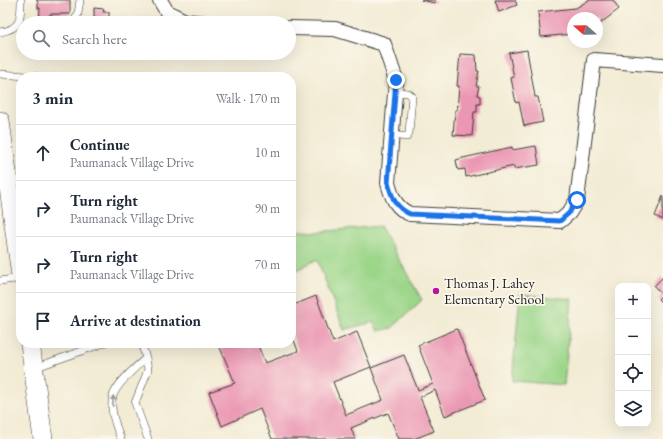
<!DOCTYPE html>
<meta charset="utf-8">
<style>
:root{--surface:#fff;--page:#f6f6f7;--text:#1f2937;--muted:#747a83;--line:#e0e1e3}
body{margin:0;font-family:"EB Garamond",serif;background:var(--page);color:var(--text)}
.controls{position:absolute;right:12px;bottom:12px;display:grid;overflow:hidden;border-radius:8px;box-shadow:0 4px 16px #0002}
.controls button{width:36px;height:36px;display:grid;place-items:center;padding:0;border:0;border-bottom:1px solid var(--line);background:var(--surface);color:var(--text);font:20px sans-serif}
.compass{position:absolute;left:567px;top:12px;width:36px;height:36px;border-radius:50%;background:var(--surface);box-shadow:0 4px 16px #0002;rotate:290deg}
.stop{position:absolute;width:12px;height:12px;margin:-9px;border:3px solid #1a73e8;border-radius:50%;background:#fff}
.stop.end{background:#1a73e8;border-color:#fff;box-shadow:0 1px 4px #0008}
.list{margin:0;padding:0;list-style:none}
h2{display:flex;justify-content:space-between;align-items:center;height:52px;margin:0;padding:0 16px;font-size:17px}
h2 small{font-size:13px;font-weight:400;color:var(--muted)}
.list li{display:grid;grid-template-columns:26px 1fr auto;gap:12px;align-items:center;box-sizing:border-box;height:56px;padding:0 16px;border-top:1px solid var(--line)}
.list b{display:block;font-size:15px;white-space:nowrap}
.list p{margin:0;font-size:13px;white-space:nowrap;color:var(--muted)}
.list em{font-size:13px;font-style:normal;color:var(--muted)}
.icon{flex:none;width:22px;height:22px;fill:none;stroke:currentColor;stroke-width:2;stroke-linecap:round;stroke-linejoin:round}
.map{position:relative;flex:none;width:663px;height:439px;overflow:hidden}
.search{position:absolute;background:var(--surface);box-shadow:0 4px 16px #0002;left:16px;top:16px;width:280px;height:44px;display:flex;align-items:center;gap:10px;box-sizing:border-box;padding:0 14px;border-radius:22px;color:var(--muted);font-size:15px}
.panel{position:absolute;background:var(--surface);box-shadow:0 4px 16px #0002;left:16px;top:72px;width:280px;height:276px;border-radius:16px}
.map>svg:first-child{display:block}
.green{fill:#9cd689;stroke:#5c7952}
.building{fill:#eb96b2}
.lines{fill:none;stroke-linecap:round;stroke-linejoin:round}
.service-casing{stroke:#3c3b38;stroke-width:8}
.minor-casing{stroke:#3c3b38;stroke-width:16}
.secondary-casing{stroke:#3c3b38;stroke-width:20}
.service{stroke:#fff;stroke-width:7}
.minor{stroke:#fff;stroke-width:14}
.secondary{stroke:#fff;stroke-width:19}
.oneway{fill:#999}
.route{stroke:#1a73e8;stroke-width:5}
.poi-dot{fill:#b5179e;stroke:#fbf7ec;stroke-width:1.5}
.labels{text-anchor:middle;stroke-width:3.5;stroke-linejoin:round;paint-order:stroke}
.poi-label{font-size:14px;fill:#1c1c1c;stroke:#fbf7ec;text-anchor:start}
</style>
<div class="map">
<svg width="663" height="439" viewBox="0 0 663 439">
<rect width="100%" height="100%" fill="#fbf7ec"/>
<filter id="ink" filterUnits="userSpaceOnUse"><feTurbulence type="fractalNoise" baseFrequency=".025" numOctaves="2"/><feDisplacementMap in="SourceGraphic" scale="8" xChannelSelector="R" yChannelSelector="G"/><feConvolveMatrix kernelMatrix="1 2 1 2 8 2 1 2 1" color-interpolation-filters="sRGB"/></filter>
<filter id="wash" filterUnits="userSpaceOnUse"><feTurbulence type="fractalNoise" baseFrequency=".012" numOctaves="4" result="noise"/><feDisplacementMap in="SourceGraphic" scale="16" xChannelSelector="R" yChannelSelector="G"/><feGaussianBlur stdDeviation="0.9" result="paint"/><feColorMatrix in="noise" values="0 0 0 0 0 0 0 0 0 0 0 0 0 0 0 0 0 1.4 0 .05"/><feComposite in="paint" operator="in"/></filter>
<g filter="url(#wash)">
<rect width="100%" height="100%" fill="#f3ecd5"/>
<g class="green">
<polygon points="380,226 422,300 392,328 378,331 373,322 344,330 317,259 293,272 291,265 291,230 316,232"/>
<polygon points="520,294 572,299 564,385 512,381"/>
</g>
<g id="blocks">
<g class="building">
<polygon points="36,0 70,0 70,14 50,14 49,23 39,22 40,8 38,8 38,2"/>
<polygon points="421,0 435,0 435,3"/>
<polygon points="495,0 515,0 517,5 499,12"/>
<polygon points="589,0 613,0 619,9 597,26 597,18 573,18 573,34 541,37 538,12 576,8"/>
<polygon points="94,8 104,9 103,12 109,12 109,18 94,17"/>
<polygon points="527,50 535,97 538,97 543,122 524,126 519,102 516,103 511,78 514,77 509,53"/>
<polygon points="460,54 476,55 477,71 479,71 476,86 479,86 477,95 480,96 480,104 477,104 477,112 474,112 472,136 453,135 455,110 457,110 459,86 457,86"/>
<polygon points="536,146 539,165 514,169 514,166 466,177 465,169 458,170 456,160 463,158 512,147 512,150"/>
<polygon points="663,196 663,220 655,216"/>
<polygon points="663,277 663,304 658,299 662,295 654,286"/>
<polygon points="316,296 333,342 357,332 371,367 333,382 346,415 383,400 371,368 404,355 418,390 433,384 418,345 457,329 485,400 445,416 435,390 420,397 434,431 414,439 399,439 388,413 351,428 355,439 272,439 260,409 222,426 209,392 235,383 218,343 257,343 265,363 298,351 291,332 291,306"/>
</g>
</g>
</g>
<g filter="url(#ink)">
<use href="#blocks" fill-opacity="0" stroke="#3c3b38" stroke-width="1"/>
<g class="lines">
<g class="service-casing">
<g id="service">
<polyline points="73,23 78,14 80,0"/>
<path d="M0,32C21,29 21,19 21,0"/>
<polyline points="0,74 39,77"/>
<polyline points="392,135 407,137 409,133 412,96 408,93 396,92"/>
<polyline points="9,182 21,181"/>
<polyline points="0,281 21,278"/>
<polyline points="146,358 148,370 135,403 148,439"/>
<polyline points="34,368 104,343"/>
<path d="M121,439C116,427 109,409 113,396C117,383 136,367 146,358L141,343"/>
</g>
</g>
<g class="minor-casing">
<g id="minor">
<polyline points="160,0 167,12 185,21 204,23"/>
<path d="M289,28L335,29L384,44L396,80L388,183C392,198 396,208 410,214L560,221L569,213L577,200L594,60L663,65"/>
</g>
</g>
<g class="secondary-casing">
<g id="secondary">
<polyline points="0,121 21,276"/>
<polyline points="30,343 43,439"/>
</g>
</g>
<use href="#service" class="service"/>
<use href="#minor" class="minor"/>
<use href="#secondary" class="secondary"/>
</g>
<defs><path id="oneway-solid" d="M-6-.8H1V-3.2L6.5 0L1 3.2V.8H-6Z"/></defs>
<use class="oneway" href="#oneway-solid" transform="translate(113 401) rotate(-87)"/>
</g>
<g class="lines" filter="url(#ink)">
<path class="route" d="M396,80L388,183C392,198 396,208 410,214L560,221L569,213L577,200"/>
</g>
<circle class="poi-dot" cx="436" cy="291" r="4"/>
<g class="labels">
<g class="poi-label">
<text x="444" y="288">Thomas J. Lahey<tspan x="444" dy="16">Elementary School</tspan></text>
</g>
</g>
</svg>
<div class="controls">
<button>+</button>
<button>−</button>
<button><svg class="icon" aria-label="locate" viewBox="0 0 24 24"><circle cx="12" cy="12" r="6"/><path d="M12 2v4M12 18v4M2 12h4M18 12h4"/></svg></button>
<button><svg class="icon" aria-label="layers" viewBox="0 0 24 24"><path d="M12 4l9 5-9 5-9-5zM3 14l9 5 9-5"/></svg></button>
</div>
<svg class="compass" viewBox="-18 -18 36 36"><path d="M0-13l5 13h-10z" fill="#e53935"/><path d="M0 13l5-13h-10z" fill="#747a83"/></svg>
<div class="stop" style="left:577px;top:200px"></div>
<div class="stop end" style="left:396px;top:80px"></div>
<div class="search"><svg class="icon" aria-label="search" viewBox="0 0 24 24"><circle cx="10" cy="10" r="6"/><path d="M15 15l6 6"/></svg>Search here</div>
<section class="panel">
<h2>3 min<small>Walk · 170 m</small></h2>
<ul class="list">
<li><svg class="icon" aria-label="ahead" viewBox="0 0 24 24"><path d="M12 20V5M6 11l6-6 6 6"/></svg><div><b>Continue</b><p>Paumanack Village Drive</p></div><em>10 m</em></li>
<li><svg class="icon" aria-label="right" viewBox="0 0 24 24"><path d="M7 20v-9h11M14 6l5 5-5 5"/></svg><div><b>Turn right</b><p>Paumanack Village Drive</p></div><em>90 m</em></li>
<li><svg class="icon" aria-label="right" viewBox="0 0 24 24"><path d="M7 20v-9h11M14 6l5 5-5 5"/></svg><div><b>Turn right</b><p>Paumanack Village Drive</p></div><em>70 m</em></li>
<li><svg class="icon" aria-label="arrive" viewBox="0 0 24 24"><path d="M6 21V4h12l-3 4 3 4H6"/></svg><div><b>Arrive at destination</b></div></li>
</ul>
</section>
</div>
